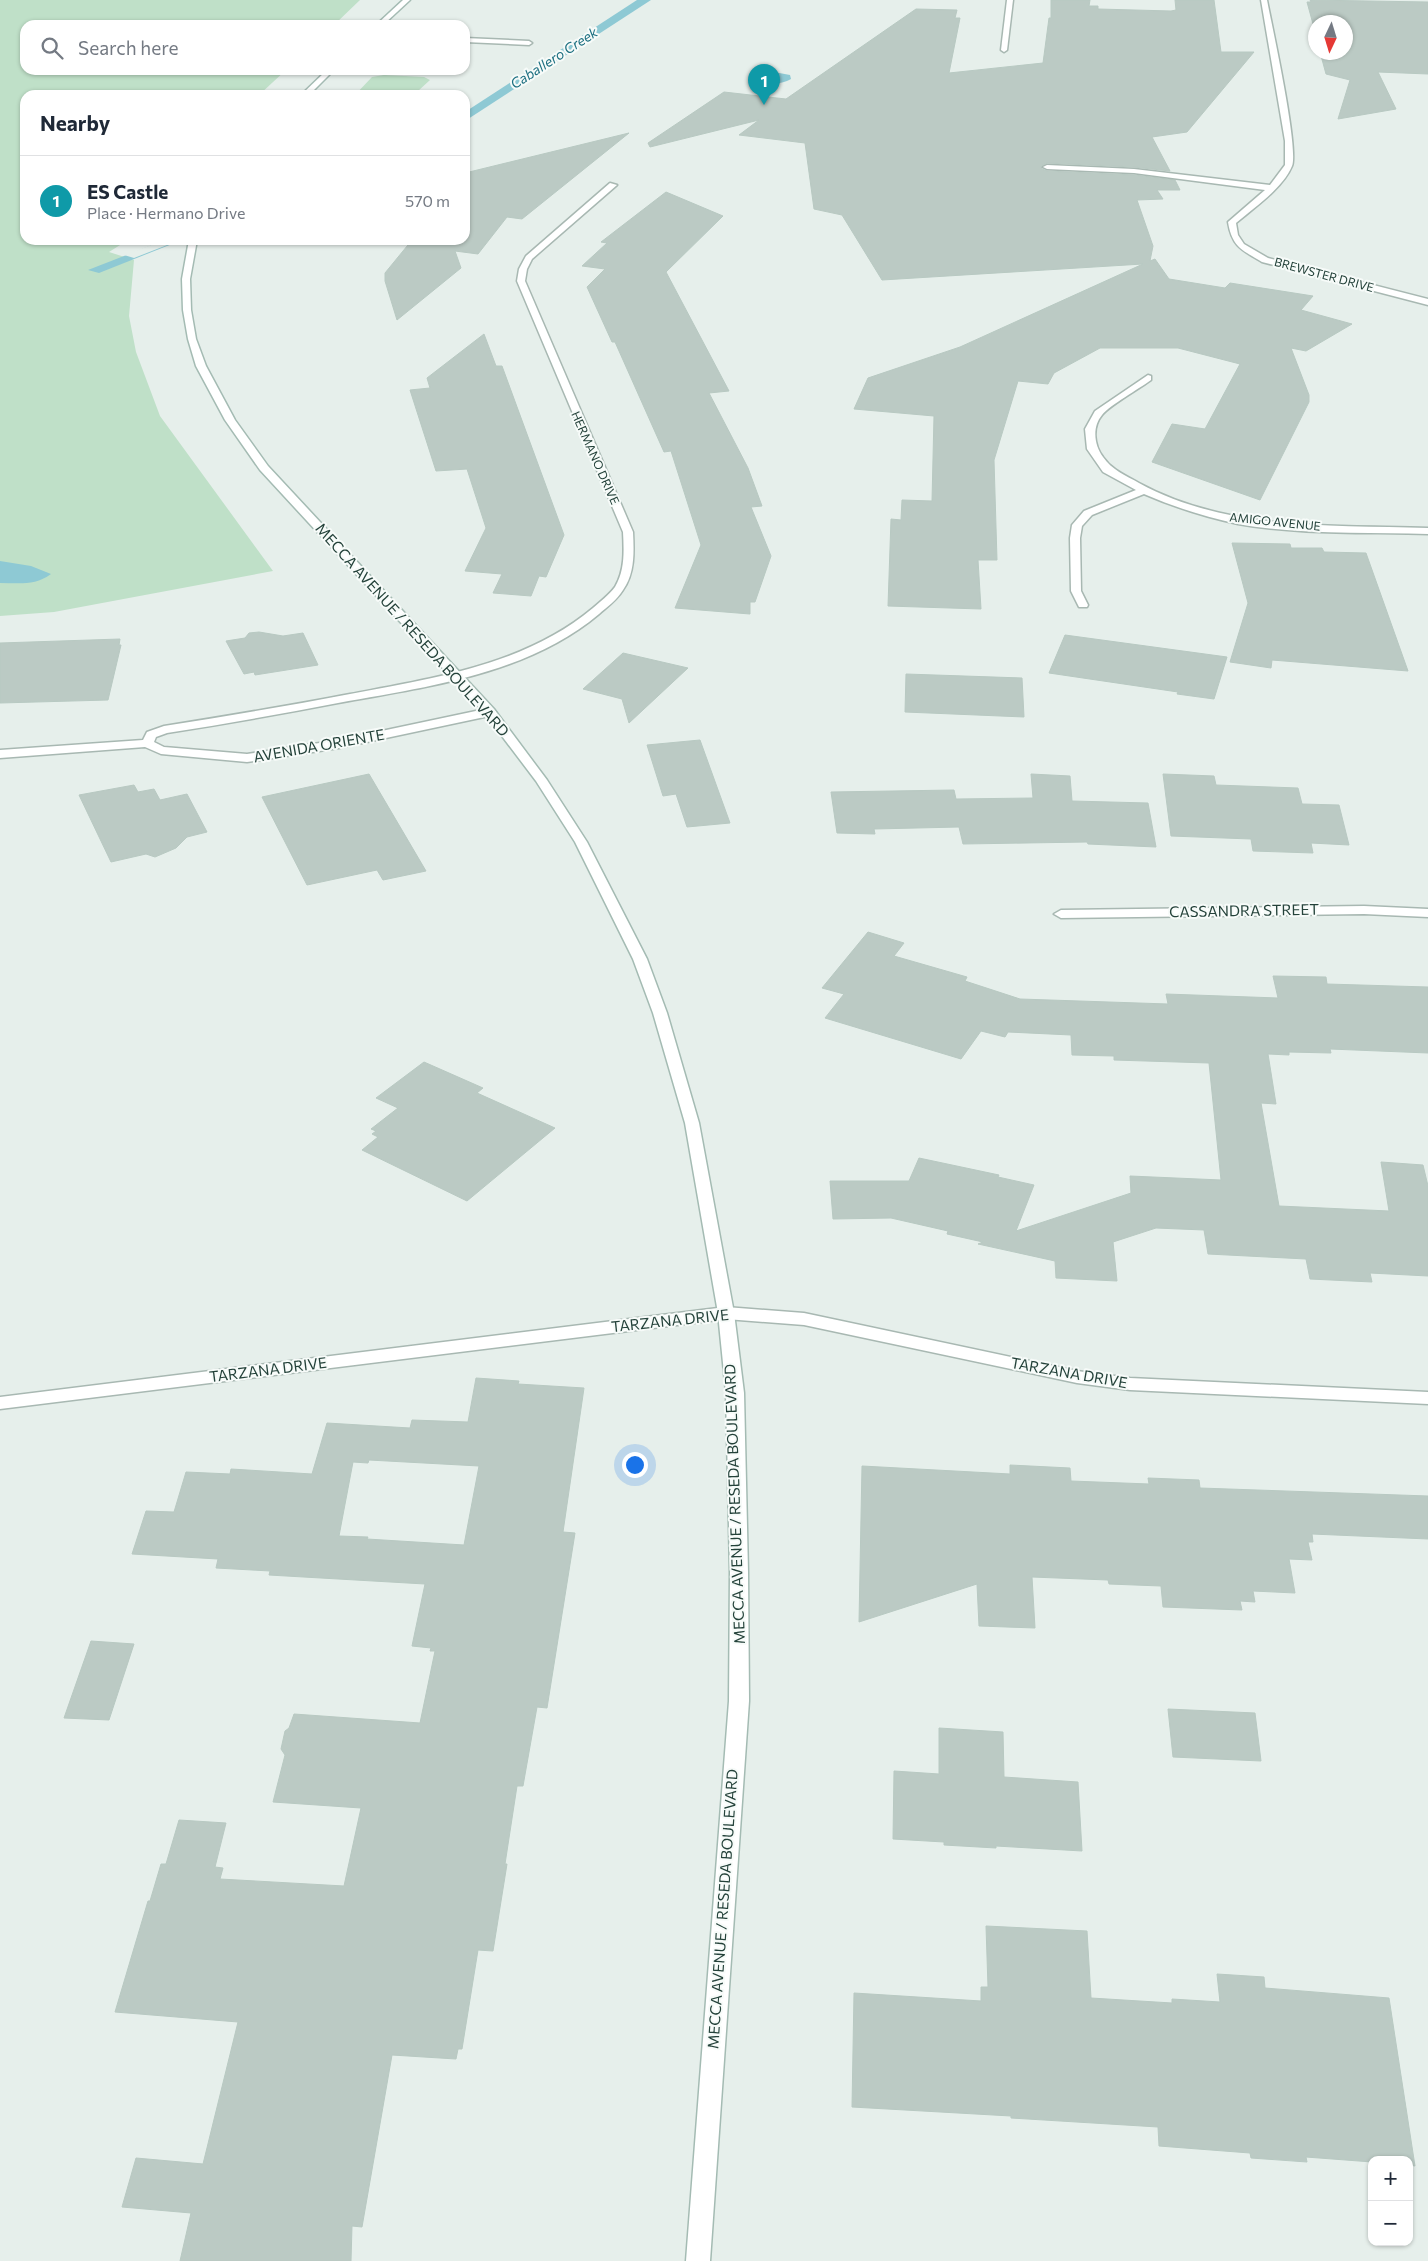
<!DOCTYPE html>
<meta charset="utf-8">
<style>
:root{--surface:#fff;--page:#f6f6f7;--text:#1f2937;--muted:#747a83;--line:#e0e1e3;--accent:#0f766e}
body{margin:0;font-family:Commissioner,sans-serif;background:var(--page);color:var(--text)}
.controls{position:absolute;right:15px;bottom:15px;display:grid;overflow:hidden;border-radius:10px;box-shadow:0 1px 4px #0004}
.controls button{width:45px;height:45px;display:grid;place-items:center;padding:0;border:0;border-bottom:1px solid var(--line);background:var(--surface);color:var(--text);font:25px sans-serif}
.compass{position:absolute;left:1308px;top:15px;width:45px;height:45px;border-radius:50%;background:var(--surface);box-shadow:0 1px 4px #0004;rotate:184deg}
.you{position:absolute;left:634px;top:1464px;width:18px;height:18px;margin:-12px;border:4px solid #fff;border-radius:50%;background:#1a73e8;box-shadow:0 0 0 8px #1a73e833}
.badge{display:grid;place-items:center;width:32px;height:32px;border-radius:50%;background:var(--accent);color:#fff;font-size:16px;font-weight:700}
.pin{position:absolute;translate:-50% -41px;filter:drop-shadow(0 1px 2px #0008)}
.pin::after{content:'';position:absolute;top:26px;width:18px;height:15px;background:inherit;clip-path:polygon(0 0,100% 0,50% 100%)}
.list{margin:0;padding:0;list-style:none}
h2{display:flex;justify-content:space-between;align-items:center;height:65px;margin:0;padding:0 20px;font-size:21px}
h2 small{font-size:16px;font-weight:400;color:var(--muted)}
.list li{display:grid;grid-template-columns:32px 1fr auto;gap:15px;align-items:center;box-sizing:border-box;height:90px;padding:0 20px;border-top:1px solid var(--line)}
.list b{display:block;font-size:19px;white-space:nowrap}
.list p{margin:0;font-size:16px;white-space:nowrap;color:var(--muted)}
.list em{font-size:16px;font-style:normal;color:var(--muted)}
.icon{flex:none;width:28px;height:28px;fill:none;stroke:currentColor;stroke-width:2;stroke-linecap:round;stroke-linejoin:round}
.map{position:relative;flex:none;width:1428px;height:2261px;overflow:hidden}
.search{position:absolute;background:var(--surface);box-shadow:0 1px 4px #0004;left:20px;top:20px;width:450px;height:55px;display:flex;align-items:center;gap:12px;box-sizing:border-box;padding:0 18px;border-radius:15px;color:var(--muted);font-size:19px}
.panel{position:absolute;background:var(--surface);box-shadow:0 1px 4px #0004;left:20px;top:90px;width:450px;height:155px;border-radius:15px}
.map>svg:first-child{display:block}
.green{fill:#bfe0c8}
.water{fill:#8ec9d4}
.pier{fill:#e6efeb}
.building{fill:#bbcac4;stroke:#b8c9c2;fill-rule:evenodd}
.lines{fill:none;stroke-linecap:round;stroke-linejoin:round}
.street-casing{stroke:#a8b8b2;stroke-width:3}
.secondary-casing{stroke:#a4bbb3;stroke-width:3}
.street{fill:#fff;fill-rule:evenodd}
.secondary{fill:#fff;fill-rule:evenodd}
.labels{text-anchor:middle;stroke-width:4;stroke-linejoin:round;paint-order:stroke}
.far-street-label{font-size:12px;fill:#24423a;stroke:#f7fbf9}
.far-water-label{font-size:14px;font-style:italic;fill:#1c6f80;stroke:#f7fbf9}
.street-label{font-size:15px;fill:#24423a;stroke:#f7fbf9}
</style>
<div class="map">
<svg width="1428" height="2261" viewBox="0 0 1428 2261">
<rect width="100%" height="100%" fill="#e6efeb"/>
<g class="green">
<polygon points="0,0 360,0 334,25 25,25 25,70 286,70 259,95 25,95 25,240 128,240 109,252 134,260 129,316 136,352 160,416 273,571 54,612 0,616"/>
<polygon points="384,75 424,77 430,80 418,91 451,94 355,95 372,77"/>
</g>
<g class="water">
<polygon points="637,0 651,0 465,121 465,112"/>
<path d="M774,72L790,75L791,79C781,85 760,86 752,77L756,74Z"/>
<polygon points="165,240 182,240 99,273 88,270"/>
<path d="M0,561L31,566L51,574C35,586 19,583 0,583Z"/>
</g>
<polygon class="pier" points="165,240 180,240 134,258 124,255"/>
<g class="building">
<polygon points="1051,0 1090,0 1089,6 1098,6 1098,9 1171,11 1176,10 1175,0 1214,0 1221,52 1254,52 1187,132 1152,137 1170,171 1134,167 1047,163 1041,166 1042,169 1047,171 1134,175 1175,180 1180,190 1157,190 1163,199 1137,200 1153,246 1150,261 1155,259 1169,279 1225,288 1230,283 1313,296 1301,310 1352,324 1306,351 1291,348 1309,395 1309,402 1260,500 1152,462 1172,424 1205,429 1240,364 1178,348 1100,348 1054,373 1048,384 1018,381 994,460 997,560 978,560 981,609 888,606 891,519 901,520 902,500 932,501 934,416 854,409 868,378 960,347 1143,264 882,280 842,215 814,209 805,143 739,135 759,120 650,147 648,143 724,92 786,99 916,9 957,10 955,18 960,18 949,73 1043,63 1049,18 1051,18"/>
<polygon points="1310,0 1428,2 1428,74 1378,72 1396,109 1338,119 1350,80 1326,74 1320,52 1346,52 1346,22 1316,22 1316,35 1307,2 1311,2"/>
<polygon points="629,133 522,219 507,217 478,254 455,251 461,268 397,320 385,281 385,273 412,240 465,240 465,173"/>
<polygon points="666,192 723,216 666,272 729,391 709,393 748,468 762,506 751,507 771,556 755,602 750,602 750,614 675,608 701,545 671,451 664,452 615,342 612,342 587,287 605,269 582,266 607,243 601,242"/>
<polygon points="484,334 496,366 502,366 564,535 546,577 539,576 531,596 493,593 502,574 465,571 486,528 467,469 436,471 410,390 430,388 427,378"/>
<polygon points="1232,543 1290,544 1291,548 1322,548 1324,552 1366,553 1408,671 1272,660 1271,668 1230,662 1248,603"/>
<polygon points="259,632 283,636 303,633 318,665 255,675 254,672 244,674 226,641 245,638 249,633"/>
<polygon points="1065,635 1227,657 1214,699 1177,694 1178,692 1049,673"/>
<polygon points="120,639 119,645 121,645 108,700 0,703 0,643"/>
<polygon points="623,653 688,668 629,723 622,699 583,689"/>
<polygon points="906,674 1022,678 1024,717 905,712"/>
<polygon points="700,740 730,823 687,827 676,794 663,796 647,745"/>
<polygon points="369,774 426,871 383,880 377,870 307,885 262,797"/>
<polygon points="1031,774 1070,776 1072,801 1148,803 1156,847 1088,844 1087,842 963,844 959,827 874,829 875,834 837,833 831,792 954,790 956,799 1033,798"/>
<polygon points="1163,774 1214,776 1216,785 1298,788 1302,804 1339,805 1349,845 1311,843 1313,853 1253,851 1251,839 1171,836"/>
<polygon points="134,785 138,792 154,789 160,800 187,794 207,832 187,837 176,848 155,857 146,854 111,862 79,795"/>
<polygon points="868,932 904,943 894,956 967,977 965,981 1020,999 1168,1004 1166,994 1278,998 1273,976 1326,977 1327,984 1428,987 1428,1053 1330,1049 1331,1053 1289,1052 1289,1055 1268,1054 1276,1104 1261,1103 1279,1206 1389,1211 1381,1162 1423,1165 1428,1186 1428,1276 1370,1273 1372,1282 1310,1279 1306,1259 1208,1254 1204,1230 1156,1228 1113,1242 1117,1281 1056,1278 1055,1261 978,1244 983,1242 947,1234 948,1231 891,1218 833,1219 830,1181 909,1181 919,1158 999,1175 998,1177 1034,1185 1016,1231 1131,1193 1130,1176 1221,1180 1209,1063 1114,1060 1114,1056 1072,1055 1071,1035 1008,1032 1005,1037 981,1031 961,1059 825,1018 844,994 822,988"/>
<polygon points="424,1062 483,1088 477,1093 555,1128 467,1201 362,1150 378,1137 372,1134 376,1131 371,1129 398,1108 376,1098"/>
<path d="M476,1378L519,1381L518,1384L584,1388L563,1532L575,1533L547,1708L537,1707L523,1786H517L505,1864H507L493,1951L478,1950L462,2049H458L456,2059L392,2055L362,2227L352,2226L351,2261H180L191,2213L122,2207L136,2158L203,2164L238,2022L115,2012L148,1901H150L161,1864H166L179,1820L226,1823L215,1867L223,1868L220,1879L344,1886L361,1808L273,1802L285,1755L281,1749L285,1731L289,1728L294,1714L420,1723L435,1651H430L431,1648L412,1646L425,1584L269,1575L270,1571L216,1568L218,1559L132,1554L146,1511L174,1512L186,1472L230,1474L231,1469L312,1474L327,1423L410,1428L412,1420L468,1422ZM369,1460L479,1466L464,1545L367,1539L368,1537L339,1536L353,1462L368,1463Z"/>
<polygon points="1010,1465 1070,1468 1071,1481 1149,1484 1148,1478 1199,1480 1200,1488 1428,1496 1428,1539 1312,1534 1313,1542 1308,1542 1312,1560 1289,1559 1295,1593 1253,1591 1255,1602 1240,1601 1242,1610 1163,1607 1161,1586 1109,1584 1108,1580 1032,1577 1035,1628 979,1626 977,1584 859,1622 862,1466 1010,1474"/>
<polygon points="91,1641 134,1644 109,1720 64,1718"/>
<polygon points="1168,1709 1255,1713 1261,1761 1173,1757"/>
<polygon points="939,1728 1003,1732 1004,1777 1078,1782 1082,1851 996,1846 996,1848 944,1845 944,1842 893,1839 894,1771 939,1774"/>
<polygon points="986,1926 1087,1931 1091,1998 1172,2003 1172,1999 1220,2002 1217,1974 1264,1977 1265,1988 1389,1998 1415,2166 1409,2165 1409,2160 1372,2160 1372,2162 1306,2157 1307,2162 1251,2158 1250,2153 1159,2146 1158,2127 1011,2118 1011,2116 852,2107 854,1993 981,2001 981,1987 988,1987"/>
</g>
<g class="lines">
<g class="street-casing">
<g id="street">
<polygon points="1007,0 1013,0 1007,50 1004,52 1001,50"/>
<path d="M1261,0H1267C1272,26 1299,149 1292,166C1283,188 1254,208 1236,223L1238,235L1244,244L1268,258L1428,299V305L1262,262C1242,250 1232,247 1228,222L1265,190L1134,173L1047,169L1043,167L1047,165L1134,169L1270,185L1285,165V141Z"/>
<polygon points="465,38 529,41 532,43 529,45 465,42"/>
<path d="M610,183L617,185L532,259L527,269L525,281L633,532C634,552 635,573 623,590C617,600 607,607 599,614C528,674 427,687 338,703C281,714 224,724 167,733L156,737L154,742L164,747L247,754L339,740L490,708L496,712L494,715L339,748L247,762L161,754L145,747L0,758V750L143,740L147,732L164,726C226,716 288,706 350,694C434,678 525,665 593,608C600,602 609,595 615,587C625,570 624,551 623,532L517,281L519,269L526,256Z"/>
<path d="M1148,375L1151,376V380C1139,389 1110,405 1102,415C1092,427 1094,445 1103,457C1112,470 1125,475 1139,483C1227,531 1330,525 1428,528V534C1367,532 1297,535 1238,524C1205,517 1174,507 1144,494L1092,515L1082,526L1080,538L1081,591L1088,605L1087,607H1079L1071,591L1070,538L1072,525L1084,511L1136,490L1103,472L1087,449L1085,429L1095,411Z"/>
<polygon points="1364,906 1428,909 1428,917 1364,914 1061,918 1054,914 1061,910"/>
<polygon points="726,1307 804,1313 1077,1371 1130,1378 1428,1392 1428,1404 1130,1390 1077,1383 804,1325 726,1319 0,1409 0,1397"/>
</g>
</g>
<g class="secondary-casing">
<g id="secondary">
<polygon points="403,0 410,0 383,25 376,25"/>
<polygon points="327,70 334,70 309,95 301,95"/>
<polygon points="189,240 197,240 190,279 191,310 196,339 206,366 235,420 268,466 494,709 547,780 587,842 647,959 667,1013 699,1123 734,1313 744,1393 748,1572 749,1701 710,2261 686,2261 729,1701 730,1572 726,1393 718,1313 685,1123 653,1013 633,959 575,842 536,781 486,715 260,470 225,420 196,366 188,339 183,310 182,279"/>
</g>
</g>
<use href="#street" class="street"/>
<use href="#secondary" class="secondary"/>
</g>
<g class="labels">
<g class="far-street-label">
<text transform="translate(1324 275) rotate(15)" y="4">BREWSTER DRIVE</text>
<text transform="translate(595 458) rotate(66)" y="4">HERMANO DRIVE</text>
<text transform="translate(1275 522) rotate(6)" y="4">AMIGO AVENUE</text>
</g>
<g class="far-water-label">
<text transform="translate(554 58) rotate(-33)" y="5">Caballero Creek</text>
</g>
<g class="street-label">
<text transform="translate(412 630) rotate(48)" y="5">MECCA AVENUE / RESEDA BOULEVARD</text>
<text transform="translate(319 746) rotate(-10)" y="5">AVENIDA ORIENTE</text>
<text transform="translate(1244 911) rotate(-1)" y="5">CASSANDRA STREET</text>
<text transform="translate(670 1321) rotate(-6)" y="5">TARZANA DRIVE</text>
<text transform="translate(268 1370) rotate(-7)" y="5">TARZANA DRIVE</text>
<text transform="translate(1069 1373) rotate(10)" y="5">TARZANA DRIVE</text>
<text transform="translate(735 1504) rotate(-92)" y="5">MECCA AVENUE / RESEDA BOULEVARD</text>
<text transform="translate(723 1909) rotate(-86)" y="5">MECCA AVENUE / RESEDA BOULEVARD</text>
</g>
</g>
</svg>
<div class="controls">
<button>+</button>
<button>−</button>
</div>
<svg class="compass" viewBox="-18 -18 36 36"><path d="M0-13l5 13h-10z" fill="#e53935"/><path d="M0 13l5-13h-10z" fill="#747a83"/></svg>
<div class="you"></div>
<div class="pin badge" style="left:764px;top:105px;background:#0f9aa8">1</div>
<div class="search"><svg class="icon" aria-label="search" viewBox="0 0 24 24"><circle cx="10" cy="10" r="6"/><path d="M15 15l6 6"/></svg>Search here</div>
<section class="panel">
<h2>Nearby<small></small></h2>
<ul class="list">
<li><span class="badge" style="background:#0f9aa8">1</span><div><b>ES Castle</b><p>Place · Hermano Drive</p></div><em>570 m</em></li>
</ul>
</section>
</div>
